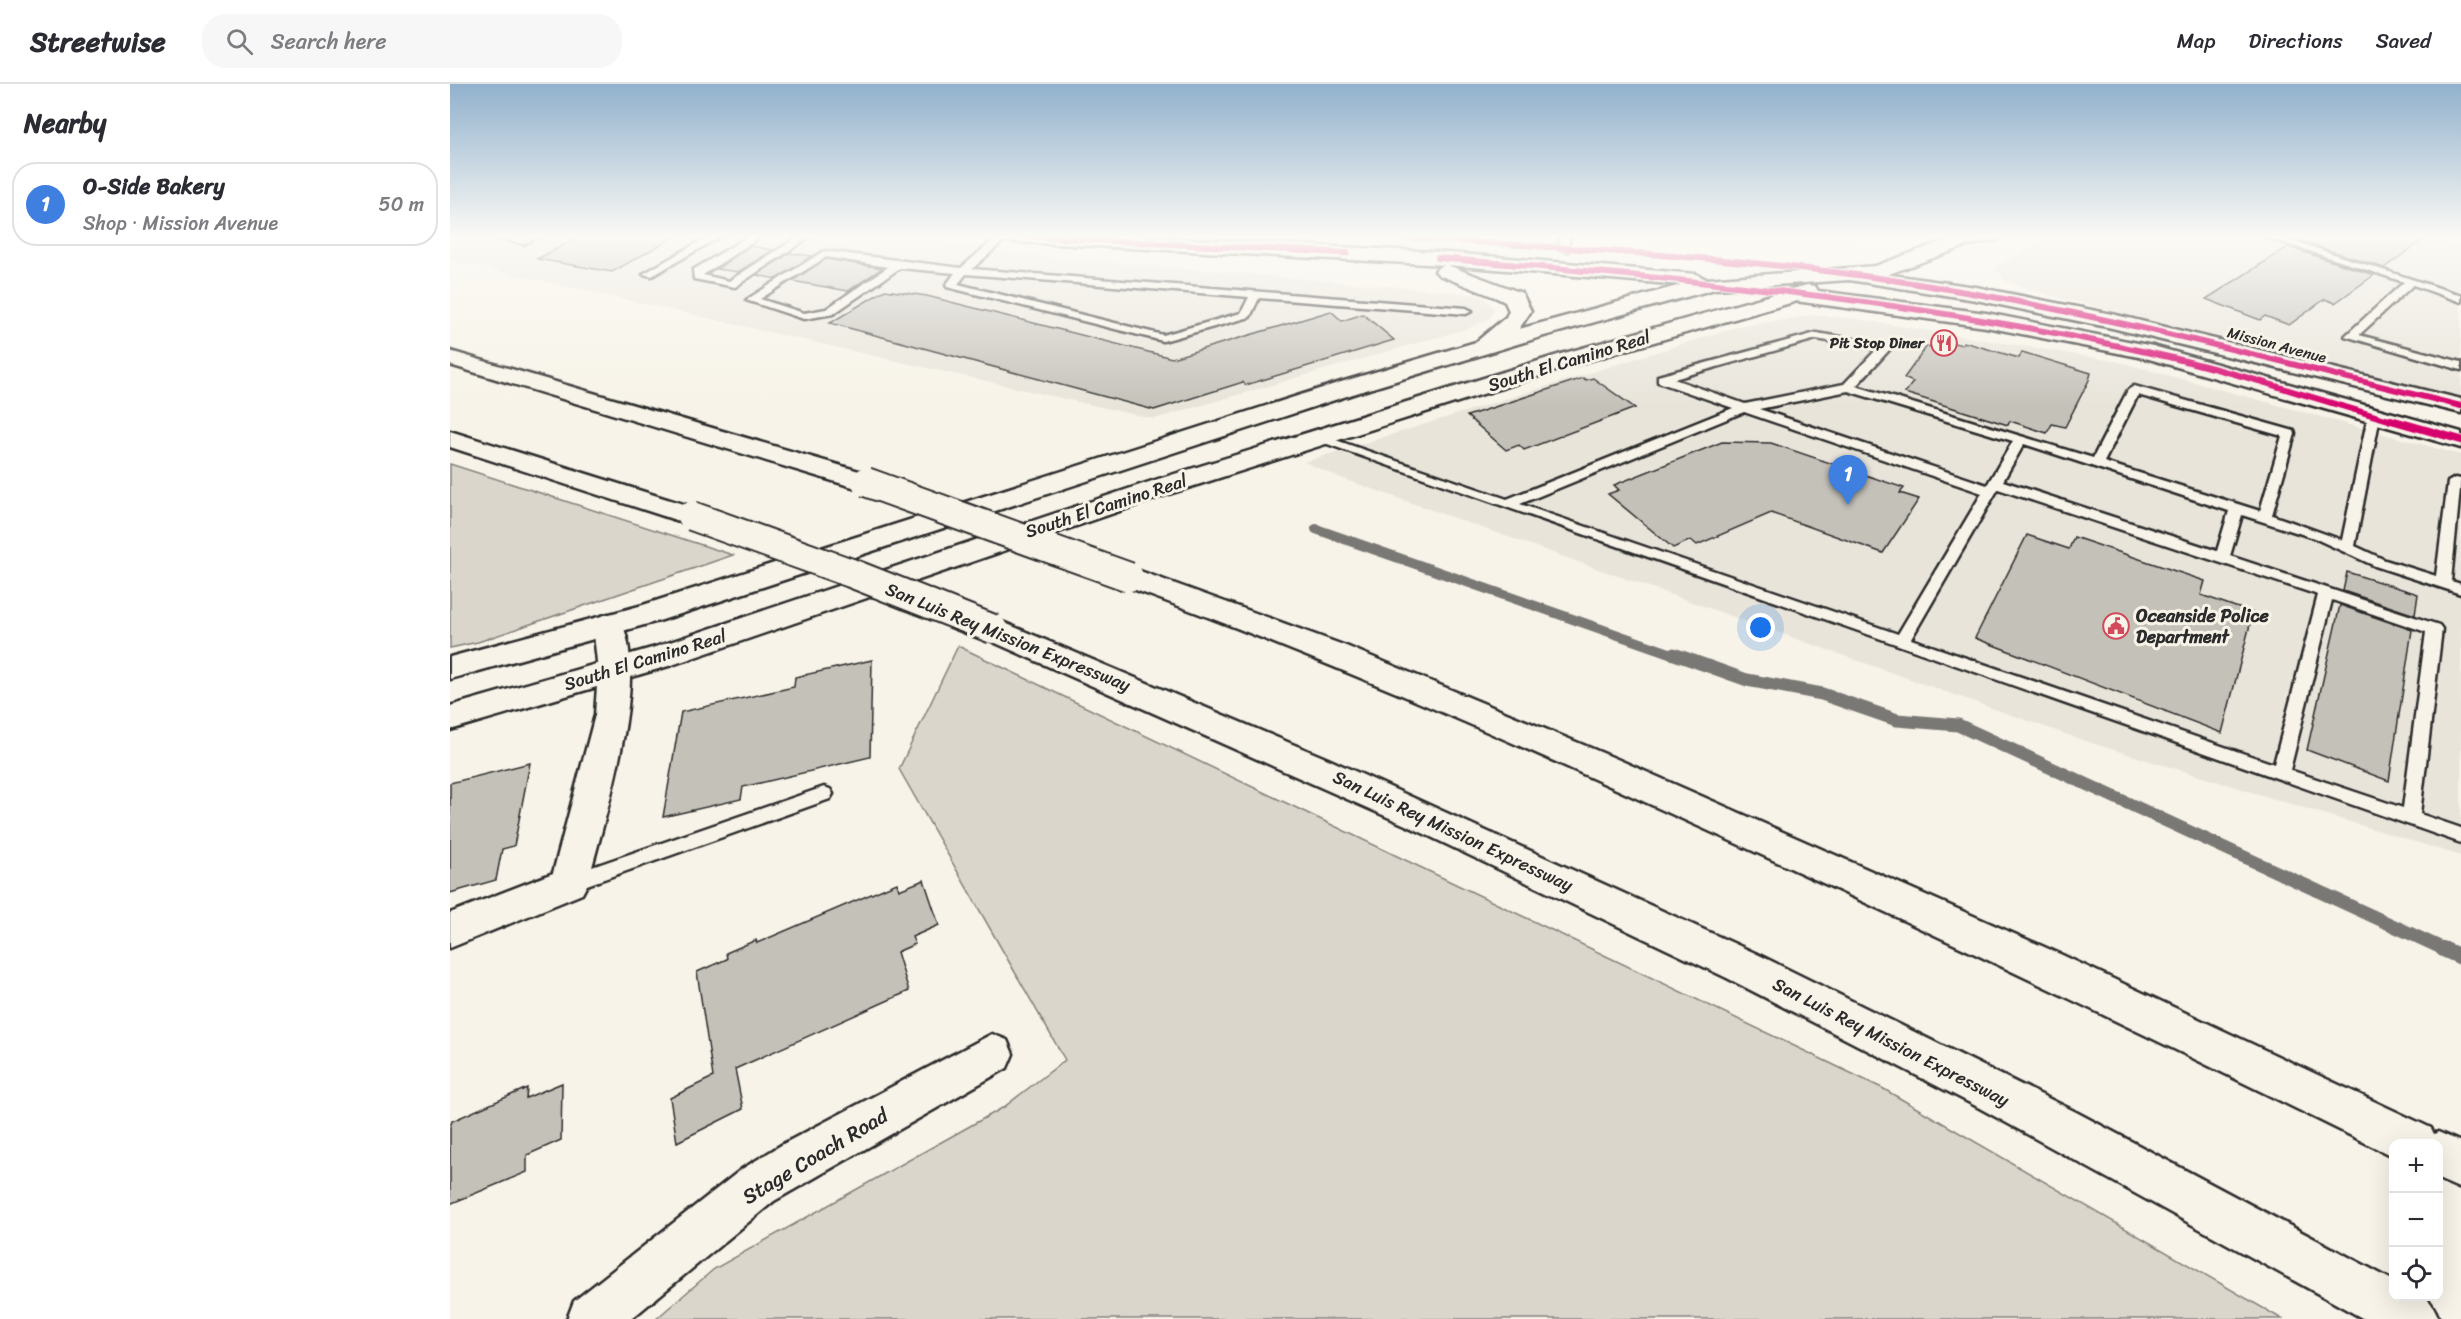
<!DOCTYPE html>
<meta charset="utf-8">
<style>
:root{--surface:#fff;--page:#f7f7f7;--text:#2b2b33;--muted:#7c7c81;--line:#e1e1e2;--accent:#d1495b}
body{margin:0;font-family:Sriracha,sans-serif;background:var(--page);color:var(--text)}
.controls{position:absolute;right:18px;bottom:18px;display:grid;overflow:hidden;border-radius:12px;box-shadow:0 6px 24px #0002}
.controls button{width:54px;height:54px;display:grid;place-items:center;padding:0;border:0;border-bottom:2px solid var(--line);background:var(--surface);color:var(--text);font:30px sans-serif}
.you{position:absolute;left:1311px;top:544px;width:21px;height:21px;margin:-15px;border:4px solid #fff;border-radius:50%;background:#1a73e8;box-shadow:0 0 0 9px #1a73e833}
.badge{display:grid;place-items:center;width:39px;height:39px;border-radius:50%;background:var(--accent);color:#fff;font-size:20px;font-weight:700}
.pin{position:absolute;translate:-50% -50px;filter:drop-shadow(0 2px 3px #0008)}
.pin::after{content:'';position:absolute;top:32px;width:21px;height:18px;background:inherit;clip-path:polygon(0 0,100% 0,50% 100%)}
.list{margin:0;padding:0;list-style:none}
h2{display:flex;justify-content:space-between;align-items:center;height:78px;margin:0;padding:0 24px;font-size:26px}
h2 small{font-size:20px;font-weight:400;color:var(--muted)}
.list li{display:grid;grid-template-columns:39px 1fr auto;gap:18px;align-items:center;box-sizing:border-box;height:84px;margin:0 12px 12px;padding:0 12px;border:2px solid var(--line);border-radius:24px}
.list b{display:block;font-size:22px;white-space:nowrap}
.list p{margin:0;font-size:20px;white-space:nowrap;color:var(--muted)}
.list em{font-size:20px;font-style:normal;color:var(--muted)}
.icon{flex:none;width:33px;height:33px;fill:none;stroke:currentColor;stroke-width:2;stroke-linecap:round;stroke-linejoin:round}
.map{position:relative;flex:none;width:2011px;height:1235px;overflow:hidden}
header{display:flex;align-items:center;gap:36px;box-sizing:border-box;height:84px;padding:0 30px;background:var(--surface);border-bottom:2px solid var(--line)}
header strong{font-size:28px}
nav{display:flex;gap:33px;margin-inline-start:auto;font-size:21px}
.search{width:420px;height:54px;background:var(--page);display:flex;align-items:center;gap:15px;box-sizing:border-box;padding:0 21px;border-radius:24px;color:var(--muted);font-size:22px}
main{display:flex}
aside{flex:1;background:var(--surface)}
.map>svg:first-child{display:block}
.built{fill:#e8e4da}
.green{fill:#dad6cc;stroke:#82807c;stroke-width:1.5}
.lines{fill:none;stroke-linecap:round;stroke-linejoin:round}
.stream-far2{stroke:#7a7874;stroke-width:10}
.stream-far1{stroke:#7a7874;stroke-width:13}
.stream{stroke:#7a7874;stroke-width:16}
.building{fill:#c4c1b9;stroke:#2b2b2b;stroke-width:1.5}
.service-casing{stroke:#2b2b2b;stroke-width:5}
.minor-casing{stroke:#2b2b2b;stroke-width:5}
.secondary-casing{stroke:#2b2b2b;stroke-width:5}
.primary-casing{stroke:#2b2b2b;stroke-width:5}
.trunk-casing{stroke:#2b2b2b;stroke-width:5}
.service{fill:#f7f3e8;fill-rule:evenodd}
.minor{fill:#f7f3e8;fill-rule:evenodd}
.secondary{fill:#f7f3e8;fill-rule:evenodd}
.primary{fill:#f7f3e8;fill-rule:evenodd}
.trunk{fill:#f7f3e8;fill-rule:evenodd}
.trunk-bridge-casing{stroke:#2b2b2b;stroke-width:32;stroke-linecap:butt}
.trunk-bridge{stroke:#f7f3e8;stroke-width:28}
.cycleway-far1-casing{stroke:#f7f3e8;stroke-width:8}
.cycleway-casing{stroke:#f7f3e8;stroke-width:10}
.cycleway-far1{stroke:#d6006c;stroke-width:6}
.cycleway{stroke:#d6006c;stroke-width:8}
.labels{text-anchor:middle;stroke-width:6;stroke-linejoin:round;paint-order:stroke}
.far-poi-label{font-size:15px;font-weight:bold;fill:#2b2b2b;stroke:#f7f3e8;text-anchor:end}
.far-street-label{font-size:15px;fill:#2b2b2b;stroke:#f7f3e8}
.street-label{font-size:18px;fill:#2b2b2b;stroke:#f7f3e8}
.poi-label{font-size:18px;font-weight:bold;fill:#2b2b2b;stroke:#f7f3e8;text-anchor:start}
.near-street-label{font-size:21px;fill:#2b2b2b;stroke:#f7f3e8}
</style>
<header>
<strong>Streetwise</strong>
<div class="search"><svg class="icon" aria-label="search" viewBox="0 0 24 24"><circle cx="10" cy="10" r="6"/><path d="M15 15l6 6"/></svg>Search here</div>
<nav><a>Map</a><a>Directions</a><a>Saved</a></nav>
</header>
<main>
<aside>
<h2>Nearby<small></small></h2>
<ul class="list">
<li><span class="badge" style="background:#3f7fe0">1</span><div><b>O-Side Bakery</b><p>Shop · Mission Avenue</p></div><em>50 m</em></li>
</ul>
</aside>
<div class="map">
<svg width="2011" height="1235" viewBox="0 0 2011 1235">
<rect width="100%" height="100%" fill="#f7f3e8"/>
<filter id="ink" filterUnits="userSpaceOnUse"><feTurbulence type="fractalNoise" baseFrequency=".0167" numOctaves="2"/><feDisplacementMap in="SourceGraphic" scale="12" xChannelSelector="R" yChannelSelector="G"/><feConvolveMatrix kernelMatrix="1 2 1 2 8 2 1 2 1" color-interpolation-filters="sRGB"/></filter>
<g filter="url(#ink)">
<g class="built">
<polygon points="0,151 454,151 577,171 1006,208 1033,213 1044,224 1040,234 1019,244 704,335 0,176"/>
<polygon points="1094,151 1445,151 1344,169"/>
<polygon points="1605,151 1978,151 2011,163 2011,315 1603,212 1555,197 1545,183"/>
<polygon points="1363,231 1407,235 1669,278 2011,371 2011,772 1635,657 891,394 854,378 1287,243"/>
</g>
<g class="green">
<polygon points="0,380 283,471 28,558 0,564"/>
<polygon points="508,562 1432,1004 1832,1235 206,1235 264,1185 554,1023 615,976 449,685"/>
</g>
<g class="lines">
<polyline class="stream-far2" points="866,445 1228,572"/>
<polyline class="stream-far1" points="1224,570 1297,596 1372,610 1447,636 1508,641 1996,866"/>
<polyline class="stream" points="1993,865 2011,873"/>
</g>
<g class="building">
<polygon points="133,151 228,151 162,188 87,175"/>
<polygon points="1857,151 1980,151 1934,184 1848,156"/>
<polygon points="300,162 323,166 288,188 267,185"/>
<polygon points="1838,163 1924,191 1885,219 1875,215 1839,241 1815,232 1810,236 1756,215"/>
<polygon points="340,169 362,172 326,195 306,191"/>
<polygon points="376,175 432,184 398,207 342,197"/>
<polygon points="435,206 477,212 722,274 881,227 892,237 913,230 944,256 796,301 793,298 704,326 380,239"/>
<polygon points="1492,256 1512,261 1514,258 1569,274 1572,268 1641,289 1639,296 1615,343 1602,340 1597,349 1560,337 1558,341 1455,309 1463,298 1454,294 1477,262 1486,264"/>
<polygon points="1133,294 1136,296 1143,294 1185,324 1074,366 1069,361 1056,366 1017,332"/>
<polygon points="1272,358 1321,359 1454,404 1450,409 1469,415 1433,469 1321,429 1247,461 1241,456 1223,464 1158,410 1169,406 1164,401"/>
<polygon points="1577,451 1619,465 1624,453 1755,497 1751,511 1803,529 1772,649 1525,554"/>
<polygon points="1897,488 1968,510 1965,531 1893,507"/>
<polygon points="1890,521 1962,546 1939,697 1857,666"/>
<polygon points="422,576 420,673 293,703 291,715 213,733 231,628 344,603 345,593"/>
<polygon points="80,679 64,762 52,765 46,796 0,809 0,699"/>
<polygon points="474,796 489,841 462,853 465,860 447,868 459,907 285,985 293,1025 227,1058 220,1014 263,993 247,888 277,875 276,869 306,856 307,859 447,799 449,806"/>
<polygon points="112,999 111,1056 77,1071 77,1088 0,1120 0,1043 2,1037 77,1004 76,1014"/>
</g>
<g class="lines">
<g class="service-casing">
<g id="service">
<polygon points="36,151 73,154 80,151 92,151 74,160"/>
<polygon points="261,151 273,151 202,192 193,190"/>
<polygon points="301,151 313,151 253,191 279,197 351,151 361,152 285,203 244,195 243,186"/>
<path d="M549,151H560L522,185L1016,224L1022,227L1016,230L809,214L800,233L713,257L497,203L496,201L505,189L450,184L383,230L354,235L296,216L374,167L511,184ZM376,173L438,183L376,225L354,229L310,215ZM516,190L799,213L791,229L713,251L508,200Z"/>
<polygon points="1110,151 1120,151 1118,167 1109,165"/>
<polygon points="1810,151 1824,151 2011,211 2011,218 1963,201 1909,251 2011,278 2011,286 1895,252 1954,198"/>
<path d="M1366,249L1440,261V265L1406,302L1643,374L1678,306L1684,302L1844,347L1845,350L1822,431L1892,456L1918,332L1924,328L1928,329L1930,332L1905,462L1935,476L1986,492L1998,398L2005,394L2011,395L2001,497L2011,500V510L1925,482L1864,454L1792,431L1780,472L1989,541L1992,545L1970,730L2011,744V759L863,355L864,352H874L1057,415L1283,324L1208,298V292ZM1366,255L1427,265L1394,300L1295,320L1224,295ZM1398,307L1563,357L1537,401L1309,325ZM1688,311L1832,352L1810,427L1654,378ZM1294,328L1532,409L1448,550L1070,420ZM1574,360L1779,427L1767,467L1553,397ZM1548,405L1868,511L1824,680L1461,555ZM1882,516L1976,548L1953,724L1840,686Z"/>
<polygon points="374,703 380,705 383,710 380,715 120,807 113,805 110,799 113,793"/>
</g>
</g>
<g class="minor-casing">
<g id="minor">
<path d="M158,530L169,534C202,588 153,738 138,799L132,810L0,864V829L103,789L145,631L148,587L143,541L147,534Z"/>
<polygon points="542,950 557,956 563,970 557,984 324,1117 181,1235 117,1235 124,1217 292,1085 333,1060"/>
</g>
</g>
<g class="secondary-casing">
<g id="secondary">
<polygon points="1400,185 1526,203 1662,230 2011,315 2011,329 1662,244 1526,216 1393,195 1389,191 1393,187"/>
<polygon points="1346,204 1536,229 1703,262 2011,348 2011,364 1699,275 1536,243 1338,216 1335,211 1338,206"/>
</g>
</g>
<g class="primary-casing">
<g id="primary">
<path d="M542,151H661L988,168L1246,190L1256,195L1425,182L1511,151H1552L1549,155L1516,162L1428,194L1265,205L1094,252L909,308L212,536L0,595V573L193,521L891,298L1026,258L1056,233L1059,227L1055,218L1047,214L989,191L985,187L989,183L995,181L552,157L545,155ZM997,181L1231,201L1069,245L1081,227L1072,209Z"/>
<polygon points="1357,201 1365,202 1368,207 1365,212 1127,280 725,408 222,581 0,646 0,622 202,564 705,396 1111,270"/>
</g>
</g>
<g class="trunk-casing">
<g id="trunk">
<polygon points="0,267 426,392 429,398 426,404 416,406 406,404 0,281"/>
<polygon points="0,347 252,426 256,432 252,438 242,441 232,438 0,363"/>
<path d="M679,483L896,562L1167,675L1610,870L1981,1044L1984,1050L1988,1048L2011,1058V1105L1988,1095V1060H1944V1073C1711,957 1476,845 1239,738C1051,652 863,570 669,500L664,493L669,486Z"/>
<path d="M543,534L878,675L1305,869L1626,1028L1944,1197V1212C1972,1212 1977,1206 1989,1235H1914L1524,1021L1277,894L960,743L532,553L528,545L532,537Z"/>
</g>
</g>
<use href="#service" class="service"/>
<use href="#minor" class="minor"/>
<use href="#secondary" class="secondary"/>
<use href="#primary" class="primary"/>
<use href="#trunk" class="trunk"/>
<g class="trunk-bridge-casing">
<g id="trunk-bridge">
<polyline points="416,398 679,493"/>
<polyline points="242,432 401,489 543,545"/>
</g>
</g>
<use href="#trunk-bridge" class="trunk-bridge"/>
<g class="cycleway-far1-casing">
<g id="cycleway-far1">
<polyline points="552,151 897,169"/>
<path d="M920,151C1103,164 1287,171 1468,200C1652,229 1831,278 2011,322"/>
<path d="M988,174C1227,194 1467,216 1701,269C1784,287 1865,315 1946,338"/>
</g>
</g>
<g class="cycleway-casing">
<polyline id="cycleway" points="1941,336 2011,356"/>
</g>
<use href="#cycleway-far1" class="cycleway-far1"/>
<use href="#cycleway" class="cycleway"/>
</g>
</g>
<linearGradient id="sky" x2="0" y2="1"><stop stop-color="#91b1cd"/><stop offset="0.47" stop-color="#fbfaf5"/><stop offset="1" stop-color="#fbfaf5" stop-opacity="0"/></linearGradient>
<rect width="2011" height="324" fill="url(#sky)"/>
<defs>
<g id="restaurant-ring" transform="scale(1.35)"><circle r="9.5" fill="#f7f3e8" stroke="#d1495b" stroke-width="1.5"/><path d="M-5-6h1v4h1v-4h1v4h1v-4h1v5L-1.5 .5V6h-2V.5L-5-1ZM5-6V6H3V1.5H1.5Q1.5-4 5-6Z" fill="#d1495b"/></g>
<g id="civic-ring" transform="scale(1.35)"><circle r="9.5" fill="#f7f3e8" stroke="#d1495b" stroke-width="1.5"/><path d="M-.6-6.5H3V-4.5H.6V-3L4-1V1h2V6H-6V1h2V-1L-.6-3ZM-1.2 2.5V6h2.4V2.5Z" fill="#d1495b"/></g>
</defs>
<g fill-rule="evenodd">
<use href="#restaurant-ring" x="1494" y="259"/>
<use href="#civic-ring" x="1666" y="542"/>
</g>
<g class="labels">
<g class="far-poi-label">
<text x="1474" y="264">Pit Stop Diner</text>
</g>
<g class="far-street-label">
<text transform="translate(1827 261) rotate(15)" y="5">Mission Avenue</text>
</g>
<g class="street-label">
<text transform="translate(1119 277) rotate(-17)" y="6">South El Camino Real</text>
<text transform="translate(656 422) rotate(-18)" y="6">South El Camino Real</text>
<text transform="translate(558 553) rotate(22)" y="6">San Luis Rey Mission Expressway</text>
<text transform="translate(195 576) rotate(-17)" y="6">South El Camino Real</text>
<text transform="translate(1003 747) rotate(25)" y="6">San Luis Rey Mission Expressway</text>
<text transform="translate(1441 958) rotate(27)" y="6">San Luis Rey Mission Expressway</text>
</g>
<g class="poi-label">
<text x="1686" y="538">Oceanside Police<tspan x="1686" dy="21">Department</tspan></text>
</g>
<g class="near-street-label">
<text transform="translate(365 1072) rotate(-31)" y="7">Stage Coach Road</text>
</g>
</g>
</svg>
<div class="controls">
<button>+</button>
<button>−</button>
<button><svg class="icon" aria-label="locate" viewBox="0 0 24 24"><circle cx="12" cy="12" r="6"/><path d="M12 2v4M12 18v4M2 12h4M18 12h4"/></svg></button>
</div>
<div class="you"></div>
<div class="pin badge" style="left:1398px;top:421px;background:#3f7fe0">1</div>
</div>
</main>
